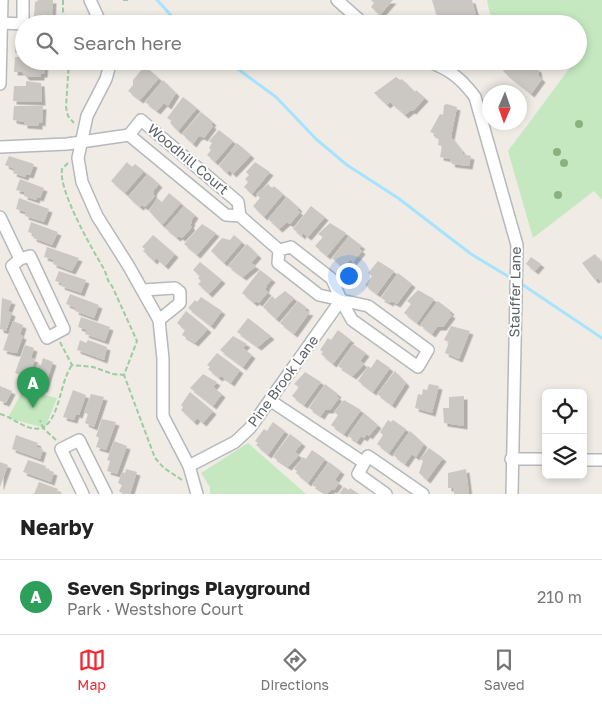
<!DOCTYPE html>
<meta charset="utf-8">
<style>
:root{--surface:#fff;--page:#f6f6f6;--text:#222;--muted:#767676;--line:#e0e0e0;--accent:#f22933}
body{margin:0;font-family:"Golos Text",sans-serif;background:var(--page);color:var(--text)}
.controls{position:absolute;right:15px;bottom:15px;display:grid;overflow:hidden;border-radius:8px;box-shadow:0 2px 8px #0003}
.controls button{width:45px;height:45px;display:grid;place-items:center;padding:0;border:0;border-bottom:1px solid var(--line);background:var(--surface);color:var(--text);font:25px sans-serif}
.compass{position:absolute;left:482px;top:85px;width:45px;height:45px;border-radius:50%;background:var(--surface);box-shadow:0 2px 8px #0003;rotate:182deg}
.you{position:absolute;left:348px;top:275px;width:18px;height:18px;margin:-12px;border:4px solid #fff;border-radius:50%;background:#1a73e8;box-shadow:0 0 0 8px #1a73e833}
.badge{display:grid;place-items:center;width:32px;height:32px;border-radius:50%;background:var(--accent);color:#fff;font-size:16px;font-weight:700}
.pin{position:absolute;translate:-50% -41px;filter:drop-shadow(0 1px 2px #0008)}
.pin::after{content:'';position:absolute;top:26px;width:18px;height:15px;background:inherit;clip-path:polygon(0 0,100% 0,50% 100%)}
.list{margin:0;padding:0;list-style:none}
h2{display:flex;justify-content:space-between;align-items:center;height:65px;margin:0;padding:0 20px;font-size:21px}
h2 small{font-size:16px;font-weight:400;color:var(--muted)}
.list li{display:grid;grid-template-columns:32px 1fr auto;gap:15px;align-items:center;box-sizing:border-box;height:75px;padding:0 20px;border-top:1px solid var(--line)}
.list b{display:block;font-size:19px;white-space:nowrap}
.list p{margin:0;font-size:16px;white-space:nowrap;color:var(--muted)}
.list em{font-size:16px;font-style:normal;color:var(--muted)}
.icon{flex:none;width:28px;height:28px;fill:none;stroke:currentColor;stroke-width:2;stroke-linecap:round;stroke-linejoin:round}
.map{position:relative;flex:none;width:602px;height:494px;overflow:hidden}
.search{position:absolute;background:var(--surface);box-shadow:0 2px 8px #0003;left:15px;right:15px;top:15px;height:55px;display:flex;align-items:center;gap:12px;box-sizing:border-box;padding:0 18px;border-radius:28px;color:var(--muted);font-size:19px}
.sheet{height:140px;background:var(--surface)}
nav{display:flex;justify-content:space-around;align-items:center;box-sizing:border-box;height:70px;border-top:1px solid var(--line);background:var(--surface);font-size:14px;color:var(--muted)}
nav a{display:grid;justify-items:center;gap:2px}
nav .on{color:var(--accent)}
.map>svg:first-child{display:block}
.green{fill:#c5e8c0}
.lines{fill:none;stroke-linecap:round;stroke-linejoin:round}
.stream{stroke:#a6e3ff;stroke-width:3}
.building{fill:#cbc7c2;filter:url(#shadow)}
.minor-casing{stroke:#b5b9bc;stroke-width:14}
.path{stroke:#9bcca2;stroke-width:2;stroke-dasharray:5 2.5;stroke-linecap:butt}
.minor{stroke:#fff;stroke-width:11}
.tree{fill:#8ab281}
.labels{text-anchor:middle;stroke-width:4;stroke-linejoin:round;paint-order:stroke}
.street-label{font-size:14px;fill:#5d6266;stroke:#fff}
</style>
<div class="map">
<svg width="602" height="494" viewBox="0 0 602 494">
<defs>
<filter id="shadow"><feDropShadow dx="3.5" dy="3.5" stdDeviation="0" flood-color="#0004"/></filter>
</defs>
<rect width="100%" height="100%" fill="#f0ece5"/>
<g class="green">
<polygon points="487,0 602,0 602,200 594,191 533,238 508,151 575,61 578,61 583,51 578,45 578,24 560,24 545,15 492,24"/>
<polygon points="23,390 57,398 45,428 8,418"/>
<polygon points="248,443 306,494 210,494 210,487 201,473"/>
</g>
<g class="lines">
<g class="stream">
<polyline points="157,0 179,24"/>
<polyline points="227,61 276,97 316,139 347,165 398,198 471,254 514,280"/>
<polyline points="523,285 602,338"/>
</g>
</g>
<g class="building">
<polygon points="39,0 53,0 52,18 34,17 35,2"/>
<polygon points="371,0 393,0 380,15 371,7 374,3"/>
<polygon points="432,0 472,0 476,15 479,17 476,22 448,23 436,14"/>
<polygon points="16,37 24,37 24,53 15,53"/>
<polygon points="15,57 24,57 24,61 45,61 44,74 41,74 41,77 26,77 22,72 14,72"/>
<polygon points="496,61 514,61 516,64 523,61 538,69 539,76 542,79 531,94 505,73"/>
<polygon points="143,68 145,70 147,68 159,78 140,100 128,91 133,85 133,80"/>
<polygon points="396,77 400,80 402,79 415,92 416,90 425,98 413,111 411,110 405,115 390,102 387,105 374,93"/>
<polygon points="163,80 176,93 168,106 164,103 157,111 145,102"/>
<polygon points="26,81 41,83 42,102 13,101 14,86 26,86"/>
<polygon points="183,97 197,108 178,131 170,123 172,121 167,118"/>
<polygon points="447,104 457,107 451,137 463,152 462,154 471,156 469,166 452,164 450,159 440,157 442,146 438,145 439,139 435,138 435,134 430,132 440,114 443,115 444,105"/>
<polygon points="14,106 43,106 42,123 39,122 39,126 24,125 24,122 13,120"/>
<polygon points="201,112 213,122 211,124 213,126 204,138 201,136 198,137 193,144 182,134"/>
<polygon points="219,130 233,141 215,162 207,155 211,150 209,148 212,143 209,141"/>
<polygon points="237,143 251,155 233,174 229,170 227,173 219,166"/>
<polygon points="9,156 34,164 30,175 26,174 25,177 13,173 15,169 5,165"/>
<polygon points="127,162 132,167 135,164 144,171 125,193 111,181"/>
<polygon points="255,162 270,172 252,194 244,187 248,182 245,179 249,175 246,172"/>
<polygon points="148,174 159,184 154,190 153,194 155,196 145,207 142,205 140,207 128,197"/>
<polygon points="20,179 44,188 40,198 37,197 36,200 24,196 25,192 16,190"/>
<polygon points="268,184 272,188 274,186 283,194 264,217 253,206 260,198 256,194"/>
<polygon points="169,193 181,203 162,225 149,211 157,198 162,202"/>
<polygon points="287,197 299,208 297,210 300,212 290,224 287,222 279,229 268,219"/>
<polygon points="19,198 49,209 44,222 25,216 26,212 16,209"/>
<polygon points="184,206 195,215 191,221 192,222 190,225 192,227 182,238 179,236 177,238 165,228"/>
<polygon points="311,206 325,217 308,237 303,233 302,236 293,229"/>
<polygon points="31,222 58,232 52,245 33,238 34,234 28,232"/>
<polygon points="330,223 346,233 327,256 315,246 323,237 318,234"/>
<polygon points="202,224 216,233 197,255 184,244"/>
<polygon points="153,235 175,254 165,266 156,258 154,261 143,251 145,249 142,247"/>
<polygon points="234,235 242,242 224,263 211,251 222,238 230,240"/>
<polygon points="349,236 362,246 359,248 362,251 353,262 350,259 343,268 332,258"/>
<polygon points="247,244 258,255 251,263 256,266 243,277 228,266"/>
<polygon points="47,247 79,258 72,271 53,264 54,260 44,257"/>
<polygon points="595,254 602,263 602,283 598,278 595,280 582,263"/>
<polygon points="531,257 541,264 535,271 526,264"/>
<polygon points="378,261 394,271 377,294 365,285 372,276 368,273"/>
<polygon points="200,262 222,280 209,294 198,284 201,281 198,278 200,276 193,270"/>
<polygon points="260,270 272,279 267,285 265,290 268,292 259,303 256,301 254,303 242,293"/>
<polygon points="59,271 86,280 81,293 61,286 62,283 55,281"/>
<polygon points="398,273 412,284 397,304 391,301 390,303 381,298"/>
<polygon points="418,290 434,299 417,323 404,313 411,304 407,301"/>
<polygon points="285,291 294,298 276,319 263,307 272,296 275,299"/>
<polygon points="70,294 99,305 94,318 75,311 76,308 66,304"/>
<polygon points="201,297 222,311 211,326 188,308 195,300 197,302"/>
<polygon points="2,298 12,301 8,311 12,313 6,331 0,329"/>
<polygon points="298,301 306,307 305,311 310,312 294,334 280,323"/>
<polygon points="438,301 451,311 449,313 452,315 443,327 437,327 432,334 420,325"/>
<polygon points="186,311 208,329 195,343 182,335 185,330 177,323"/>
<polygon points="81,317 110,327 105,341 85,334 87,330 78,327"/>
<polygon points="248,318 271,336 258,347 237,332"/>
<polygon points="13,321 23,325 20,335 23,336 17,353 14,353 3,350"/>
<polygon points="451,326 470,331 459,359 445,353 449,342 444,340"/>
<polygon points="338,330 351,340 333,364 321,354 323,352 320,350 328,338 331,340"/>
<polygon points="233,336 247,344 243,348 252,355 243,367 220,350"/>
<polygon points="80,340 86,343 88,340 107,347 104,360 77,350"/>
<polygon points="353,344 366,353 360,361 364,364 353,376 338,366"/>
<polygon points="25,345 34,348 31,358 35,359 28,378 15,373"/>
<polygon points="217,353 240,370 231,383 221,376 219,378 208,369 210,367 207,365"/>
<polygon points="43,358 53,362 44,389 31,383 38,364 41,365"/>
<polygon points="377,359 390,368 373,392 358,381 368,366 371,368"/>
<polygon points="395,371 406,383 392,405 377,394"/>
<polygon points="305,372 321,382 304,405 292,396 299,387 294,384"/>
<polygon points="203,374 217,382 213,387 222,394 213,406 190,388"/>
<polygon points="325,384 338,394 336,396 339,398 330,410 325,410 321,416 309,408"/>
<polygon points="429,384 439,386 432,413 415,408 418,394 422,395 423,389 427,390"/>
<polygon points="0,386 12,391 6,403 0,401"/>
<polygon points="73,390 86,395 79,415 76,414 74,420 63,417"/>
<polygon points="190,392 213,411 203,423 197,418 194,422 181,410 183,407 181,405"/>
<polygon points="91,394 104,397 94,427 85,423 88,414 84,413"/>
<polygon points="464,396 464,426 444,423 443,408 449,408 449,397"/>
<polygon points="344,400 361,410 344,434 331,425 338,415 334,412"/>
<polygon points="364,413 378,425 369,436 367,434 364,438 361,436 357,442 348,436"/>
<polygon points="102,419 116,422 106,450 96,447 99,438 96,436"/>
<polygon points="388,420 391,422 393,420 406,429 389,453 377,444 383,435 380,432"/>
<polygon points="273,422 285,431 268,455 256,445 258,443 255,441 264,429 267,431"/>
<polygon points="410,431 424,444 416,457 412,454 405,464 393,455"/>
<polygon points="290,434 302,443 295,452 299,455 288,467 273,457"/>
<polygon points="16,435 38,443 36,447 43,449 40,459 12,449"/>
<polygon points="114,441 127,446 117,474 107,471 110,461 107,460"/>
<polygon points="429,448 443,458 427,480 419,473 423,461 420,459"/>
<polygon points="312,450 325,459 308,483 296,473 297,471 294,469 303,457 306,459"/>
<polygon points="28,460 46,466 45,469 54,472 51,482 23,472"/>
<polygon points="0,462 8,465 0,487"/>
<polygon points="329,462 341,471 335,480 339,483 334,490 332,489 327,494 312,485"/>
<polygon points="126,469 137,472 130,494 123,494 119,491 122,485 118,483 122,472 125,473"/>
<polygon points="466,469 469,494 454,494 453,488 448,488 448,473"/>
<polygon points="39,482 58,489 57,492 62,494 34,494"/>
<polygon points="344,487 349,490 350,488 359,494 339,494"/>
</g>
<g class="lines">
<g class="minor-casing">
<g id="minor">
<polyline points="90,0 101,24"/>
<polyline points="337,0 364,24"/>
<polyline points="2,23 23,24 23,0"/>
<polyline points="111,61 106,79 87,116 78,158 82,182 97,216 128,265 159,320 163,359 163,416 189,466 197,494"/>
<path d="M427,61C449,69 461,78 475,97L517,245L512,494"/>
<polyline points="0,84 2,0"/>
<polyline points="129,135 141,120 238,202 240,216"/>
<polyline points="0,147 67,144 129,135 226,215 240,216 279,250"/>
<polyline points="0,217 20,259"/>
<polygon points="291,247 332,279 341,300 319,295 278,263 279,250"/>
<polygon points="30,256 64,329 47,338 12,266 20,259"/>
<polyline points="143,290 175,288 180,292 180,303 159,320"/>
<polygon points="341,300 368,306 428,350 418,367 352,320"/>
<polyline points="271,401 363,462"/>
<polyline points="511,459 546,459"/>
<polyline points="583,460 602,460"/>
<polyline points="189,466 235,442 250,428 341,300"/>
<polyline points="83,494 61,449 79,440 106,494"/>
<polyline points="386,494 358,474 368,456 423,494"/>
</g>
</g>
<g class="path">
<polyline points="63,0 63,13 67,24"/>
<polyline points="123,0 130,0"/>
<polyline points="69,61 66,107 68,116 74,123"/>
<path d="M68,163L62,169C58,190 92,249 104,269C107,275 107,281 112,286L137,341L124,375L155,458L164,468L182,480"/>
<polyline points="60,342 72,365 93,367 113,374 124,375"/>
<path d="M0,414C16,418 25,432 43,428L40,420"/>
<path d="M56,440L43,428C61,415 59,384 72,365"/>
</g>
<use href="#minor" class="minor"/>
</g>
<g class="tree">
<circle cx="579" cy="124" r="4"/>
<circle cx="557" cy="152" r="4"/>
<circle cx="564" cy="163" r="4"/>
<circle cx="558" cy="195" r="4"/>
</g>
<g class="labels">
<g class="street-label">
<text transform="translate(188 159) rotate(40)" y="5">Woodhill Court</text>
<text transform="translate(515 292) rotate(-89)" y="5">Stauffer Lane</text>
<text transform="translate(283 381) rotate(-54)" y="5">Pine Brook Lane</text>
</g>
</g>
</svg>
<div class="controls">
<button><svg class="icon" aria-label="locate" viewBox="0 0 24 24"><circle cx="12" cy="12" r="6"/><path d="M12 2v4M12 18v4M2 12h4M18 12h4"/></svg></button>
<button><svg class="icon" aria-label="layers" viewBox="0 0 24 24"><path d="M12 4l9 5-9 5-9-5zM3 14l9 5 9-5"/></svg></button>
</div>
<svg class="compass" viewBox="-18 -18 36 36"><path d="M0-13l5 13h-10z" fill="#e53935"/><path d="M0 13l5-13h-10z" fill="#767676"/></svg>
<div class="you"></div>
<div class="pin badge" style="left:33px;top:408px;background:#2e9e5b">A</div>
<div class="search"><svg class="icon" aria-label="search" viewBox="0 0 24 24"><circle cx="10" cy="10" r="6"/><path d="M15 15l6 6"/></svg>Search here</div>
</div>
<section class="sheet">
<h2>Nearby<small></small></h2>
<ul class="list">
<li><span class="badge" style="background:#2e9e5b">A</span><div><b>Seven Springs Playground</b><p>Park · Westshore Court</p></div><em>210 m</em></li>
</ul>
</section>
<nav>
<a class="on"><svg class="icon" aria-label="map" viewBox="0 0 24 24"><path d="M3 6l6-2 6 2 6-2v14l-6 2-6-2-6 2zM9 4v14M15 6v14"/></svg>Map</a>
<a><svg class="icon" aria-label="directions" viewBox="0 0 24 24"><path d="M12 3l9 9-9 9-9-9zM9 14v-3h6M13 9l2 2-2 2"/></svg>Directions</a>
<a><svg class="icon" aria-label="saved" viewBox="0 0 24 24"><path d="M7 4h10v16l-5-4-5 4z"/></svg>Saved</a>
</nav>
